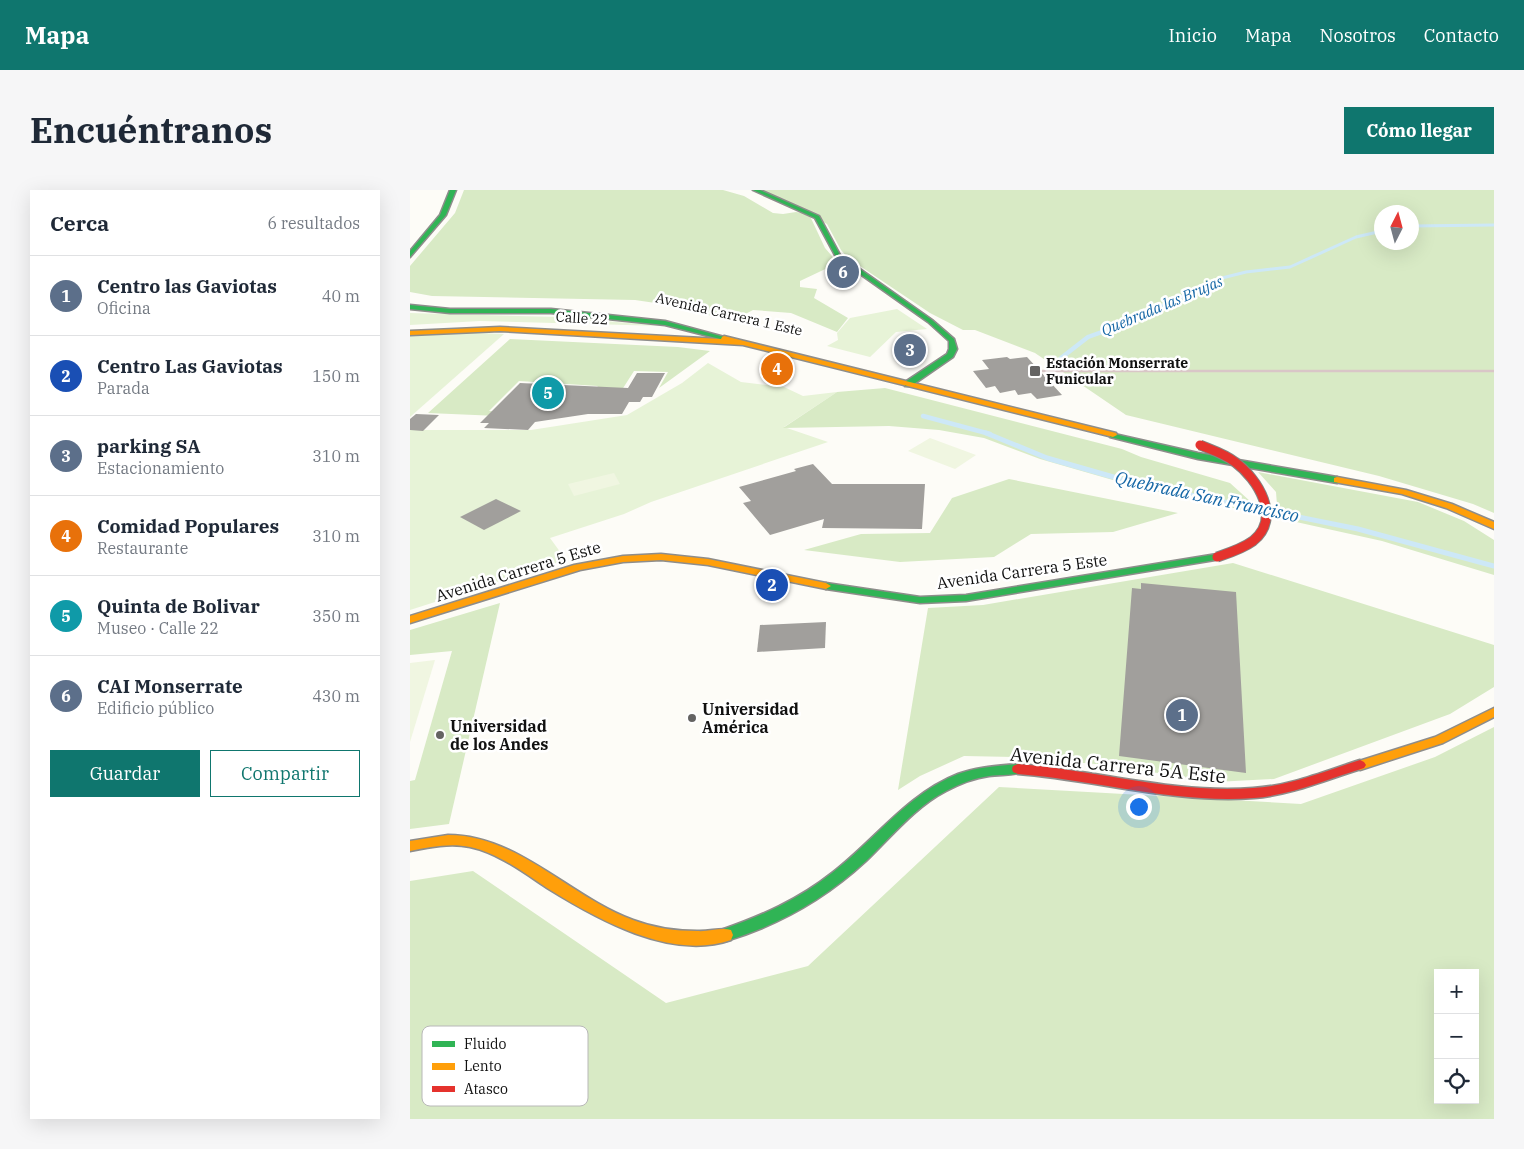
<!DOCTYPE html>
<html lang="es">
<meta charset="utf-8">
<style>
:root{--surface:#fff;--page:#f6f6f7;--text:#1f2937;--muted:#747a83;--line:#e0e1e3;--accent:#0f766e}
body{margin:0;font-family:"IBM Plex Serif",serif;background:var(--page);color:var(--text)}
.controls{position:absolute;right:15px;bottom:15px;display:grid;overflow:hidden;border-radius:0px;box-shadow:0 5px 20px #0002}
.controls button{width:45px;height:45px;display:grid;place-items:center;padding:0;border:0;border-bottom:1px solid var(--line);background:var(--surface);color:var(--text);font:25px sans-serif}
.compass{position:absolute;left:964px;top:15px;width:45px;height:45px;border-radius:50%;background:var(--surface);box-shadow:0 5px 20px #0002;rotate:6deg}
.you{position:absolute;left:728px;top:616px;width:18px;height:18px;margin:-12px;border:4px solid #fff;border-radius:50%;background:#1a73e8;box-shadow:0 0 0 8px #1a73e833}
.badge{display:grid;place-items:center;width:32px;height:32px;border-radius:50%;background:var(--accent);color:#fff;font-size:16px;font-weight:700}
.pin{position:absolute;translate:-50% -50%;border:2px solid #fff;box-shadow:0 1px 5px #0006}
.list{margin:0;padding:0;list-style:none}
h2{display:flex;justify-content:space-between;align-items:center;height:65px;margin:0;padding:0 20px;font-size:21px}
h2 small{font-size:16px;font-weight:400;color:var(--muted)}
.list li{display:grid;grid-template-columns:32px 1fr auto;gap:15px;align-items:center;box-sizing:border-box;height:80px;padding:0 20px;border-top:1px solid var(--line)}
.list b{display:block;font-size:19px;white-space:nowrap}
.list p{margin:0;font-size:16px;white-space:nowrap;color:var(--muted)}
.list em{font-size:16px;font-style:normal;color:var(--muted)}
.actions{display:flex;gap:10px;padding:15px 20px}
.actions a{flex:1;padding:11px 0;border:1px solid var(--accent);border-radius:0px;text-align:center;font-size:18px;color:var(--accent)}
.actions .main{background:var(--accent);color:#fff}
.icon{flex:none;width:28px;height:28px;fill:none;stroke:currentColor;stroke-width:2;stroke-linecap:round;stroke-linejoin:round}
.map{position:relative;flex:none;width:1084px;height:929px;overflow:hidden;border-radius:0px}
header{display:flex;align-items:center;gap:30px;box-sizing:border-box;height:70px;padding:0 25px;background:var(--accent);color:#fff}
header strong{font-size:24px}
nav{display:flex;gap:28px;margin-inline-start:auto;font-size:18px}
.intro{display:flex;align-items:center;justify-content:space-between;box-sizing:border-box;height:120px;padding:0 30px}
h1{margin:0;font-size:35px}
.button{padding:12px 22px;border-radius:0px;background:var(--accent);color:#fff;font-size:18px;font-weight:700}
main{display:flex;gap:30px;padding:0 30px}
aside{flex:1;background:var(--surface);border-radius:0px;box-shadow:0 5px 20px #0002}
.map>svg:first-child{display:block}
.green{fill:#e7f3d7}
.forest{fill:#d8eac5;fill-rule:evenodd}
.pitch{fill:#f0f6e1}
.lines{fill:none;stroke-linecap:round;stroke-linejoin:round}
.stream-far2{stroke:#cde8f7;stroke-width:3}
.stream-far1{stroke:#cde8f7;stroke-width:4.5}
.stream{stroke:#cde8f7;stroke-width:5}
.building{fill:#a19f9c}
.fast-casing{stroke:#8e8d8b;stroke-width:3}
.slow-casing{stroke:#8e8d8b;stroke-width:3}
.jam-casing{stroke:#8e8d8b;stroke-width:3}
.fast{fill:#30b455;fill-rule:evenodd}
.slow{fill:#ff9f0a;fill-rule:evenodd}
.jam{fill:#e5322d;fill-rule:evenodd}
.rail{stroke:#d9c6c7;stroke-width:2.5}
.jam-bridge-casing{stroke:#858482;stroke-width:11;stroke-linecap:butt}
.jam-bridge{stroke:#e5322d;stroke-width:9}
.poi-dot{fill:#646362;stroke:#fff;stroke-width:2}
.labels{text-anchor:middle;stroke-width:5;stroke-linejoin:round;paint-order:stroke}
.far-street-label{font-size:14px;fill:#111;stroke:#fff}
.far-poi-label{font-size:14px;font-weight:bold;fill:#111;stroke:#fff;text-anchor:start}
.far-water-label{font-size:15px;font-style:italic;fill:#1768a6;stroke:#fff}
.street-label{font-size:16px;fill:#111;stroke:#fff}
.poi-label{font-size:16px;font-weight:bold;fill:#111;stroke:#fff;text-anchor:start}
.water-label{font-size:18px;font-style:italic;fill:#1768a6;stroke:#fff}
.near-street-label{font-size:19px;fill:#111;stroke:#fff}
.key{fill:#fff;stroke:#b8b8b8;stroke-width:1}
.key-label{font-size:14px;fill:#111}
</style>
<header>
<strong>Mapa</strong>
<nav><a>Inicio</a><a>Mapa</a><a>Nosotros</a><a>Contacto</a></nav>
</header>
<div class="intro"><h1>Encuéntranos</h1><a class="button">Cómo llegar</a></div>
<main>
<aside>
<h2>Cerca<small>6 resultados</small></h2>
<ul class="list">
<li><span class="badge" style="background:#5c6f8a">1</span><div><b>Centro las Gaviotas</b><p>Oficina</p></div><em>40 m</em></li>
<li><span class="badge" style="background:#1a4fb4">2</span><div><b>Centro Las Gaviotas</b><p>Parada</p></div><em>150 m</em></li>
<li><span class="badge" style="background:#5c6f8a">3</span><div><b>parking SA</b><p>Estacionamiento</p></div><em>310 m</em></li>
<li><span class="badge" style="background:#e8710a">4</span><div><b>Comidad Populares</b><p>Restaurante</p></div><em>310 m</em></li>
<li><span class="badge" style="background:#0f9aa8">5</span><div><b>Quinta de Bolivar</b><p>Museo · Calle 22</p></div><em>350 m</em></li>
<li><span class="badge" style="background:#5c6f8a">6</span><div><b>CAI Monserrate</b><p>Edificio público</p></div><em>430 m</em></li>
</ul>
<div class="actions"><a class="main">Guardar</a><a>Compartir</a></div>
</aside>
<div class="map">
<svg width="1084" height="929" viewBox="0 0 1084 929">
<rect width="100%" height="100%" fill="#fdfcf7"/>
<g class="green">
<polygon points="487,119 517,139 486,142 460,167 417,156 428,150 427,143 440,128"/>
<polygon points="0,123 149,127 253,136 70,131 0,135"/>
<polygon points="37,142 94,144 0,227 0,145"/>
<polygon points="298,173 331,192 374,197 393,206 427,202 374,237 418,252 241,312 214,324 140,348 156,370 0,420 0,240 121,240 217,225 272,193"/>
</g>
<g class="forest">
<polygon points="54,0 313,0 334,6 363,23 373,24 386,22 399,24 415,58 428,73 390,91 390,97 407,99 404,108 438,128 427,142 381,123 343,120 322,131 259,115 225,110 22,106 0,102 0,76 45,23"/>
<path d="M350,0H1084V323L1063,314L969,286L716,225L625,163L565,140H553L520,123L438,68L431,60L417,34ZM972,22H1002V52H972Z"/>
<polygon points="100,149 268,157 300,161 249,198 258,182 224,181 201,217 171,217 188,196 109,191 79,221 120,223 132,228 18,223"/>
<polygon points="475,198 712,259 731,267 820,293 841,312 838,321 734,299 630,269 574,248 529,240 479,236 373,238 427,202"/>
<polygon points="848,282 1008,312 1054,331 1084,350 1084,385 972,351 868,328 866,302"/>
<polygon points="599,289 768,323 703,342 621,344 584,367 490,372 394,360 451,344 520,343 542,308"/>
<polygon points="823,373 1084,455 1084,497 1040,524 864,589 805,592 697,575 604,567 554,566 510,586 488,600 518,418 573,415"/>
<polygon points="90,413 39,634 0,639 0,591 5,590 42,461 0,465 0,440"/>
<path d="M1084,537V929H0V691L63,681L256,813L398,776L589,597L891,614L1025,567ZM1028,783H1065V910H1028Z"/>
</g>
<g class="pitch">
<polygon points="520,248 566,265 545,279 498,261"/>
<polygon points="204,283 210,294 164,306 158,294"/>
<polygon points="25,470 0,552 0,473"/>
</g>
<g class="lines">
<g class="stream-far2">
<polyline points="1002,36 1084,35"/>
<polyline points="771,107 812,88 836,82 880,77 946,47 972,41"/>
</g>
<g class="stream-far1">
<polyline points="651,168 678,147 717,133 774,106"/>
<polyline points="513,226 580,244"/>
</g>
<polyline class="stream" points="576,243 637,268 735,296 948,339 1084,376"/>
</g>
<g class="building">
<polygon points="597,167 600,169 617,167 652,205 627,209 621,203 608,205 605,200 590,203 585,196 576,198 563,181 579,179 572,170"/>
<polygon points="227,183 255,183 242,207 233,207 230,212 219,212 212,224 178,224 125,232 118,240 74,238 79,233 70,233 110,193 218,198"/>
<polygon points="6,224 29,225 13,241 0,240 0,229"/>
<polygon points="403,274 422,294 515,294 512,339 412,338 414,329 360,345 333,313 341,311 329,297 386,281 384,279"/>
<polygon points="86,309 111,321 74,340 50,327"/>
<polygon points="731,393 826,402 836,583 709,566 722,398 731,399"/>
<polygon points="416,432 415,458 347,462 350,435"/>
</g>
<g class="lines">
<g class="fast-casing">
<g id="fast">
<polygon points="40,0 46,0 36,25 0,67 0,61 30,25"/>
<polygon points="343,0 350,0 409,26 430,65 522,130 544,149 547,159 543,167 501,196 495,196 495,192 537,164 539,159 539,151 518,132 426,67 405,28"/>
<polygon points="0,115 40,119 141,119 255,131 318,148 314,150 255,135 141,123 40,123 0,119"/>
<polygon points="700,243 788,263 927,287 931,290 927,293 788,269 700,247"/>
<polygon points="807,364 811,365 812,367 811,369 556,411 510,413 416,399 411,396 416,393 510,407 556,405"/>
<path d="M608,574L613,576L614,579L613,582C602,586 590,584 579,586C564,588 549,594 536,601C505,617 481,647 456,671C415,709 369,735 316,751L311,750L309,745L311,740C351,726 388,710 422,683C464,651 497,604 548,584C567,577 588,576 608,574Z"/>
</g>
</g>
<g class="slow-casing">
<g id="slow">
<polygon points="90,137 311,149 312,147 314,146 706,243 707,245 703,247 333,155 90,141 0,145 0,141"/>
<polygon points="927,287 996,300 1042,314 1084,332 1084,339 1036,318 992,304 924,292 924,288"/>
<polygon points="251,364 298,369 416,393 421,396 416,399 298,375 251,370 213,372 170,380 0,433 0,426 164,375 213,366"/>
<polygon points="1084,518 1084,527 1033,553 950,580 946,578 944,575 946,572 1025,547"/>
<path d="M38,645C108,645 160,707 223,730C244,738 265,741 287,741C299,742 311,737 321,740L323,745L321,750C261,771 187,729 137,698C113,682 88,663 60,657C40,653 20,657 0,661V651Z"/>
</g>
</g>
<g class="jam-casing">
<path id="jam" d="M950,570L954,572L956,575L954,578C918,589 882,605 844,608C765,614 686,590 608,584L603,582L602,579L603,576L608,574C686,580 764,604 843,598C880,596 915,581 950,570Z"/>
</g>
<use href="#fast" class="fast"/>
<use href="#slow" class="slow"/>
<use href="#jam" class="jam"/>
<polyline class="rail" points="625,181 1084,181"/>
<g class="jam-bridge-casing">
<path id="jam-bridge" d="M790,255C802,260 815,264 825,272C848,289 872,328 843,351C832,359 819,363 807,367"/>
</g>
<use href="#jam-bridge" class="jam-bridge"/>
</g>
<g class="poi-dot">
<rect x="619" y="175" width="12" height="12" rx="2.5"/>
<circle cx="282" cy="528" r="5"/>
<circle cx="30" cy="545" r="5"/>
</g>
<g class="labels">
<g class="far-street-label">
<text transform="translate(319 124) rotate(13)" y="5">Avenida Carrera 1 Este</text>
<text transform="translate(172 128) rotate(3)" y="5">Calle 22</text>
</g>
<g class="far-poi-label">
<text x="636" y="178">Estación Monserrate<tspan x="636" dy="16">Funicular</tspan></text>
</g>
<g class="far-water-label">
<text transform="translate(752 116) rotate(-23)" y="5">Quebrada las Brujas</text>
</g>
<g class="street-label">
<text transform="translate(108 381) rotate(-17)" y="6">Avenida Carrera 5 Este</text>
<text transform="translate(612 381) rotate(-8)" y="6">Avenida Carrera 5 Este</text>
</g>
<g class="poi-label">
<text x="292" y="525">Universidad<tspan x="292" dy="18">América</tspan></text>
<text x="40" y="542">Universidad<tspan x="40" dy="18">de los Andes</tspan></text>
</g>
<g class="water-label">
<text transform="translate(797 307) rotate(12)" y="6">Quebrada San Francisco</text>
</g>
<g class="near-street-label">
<text transform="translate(708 575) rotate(6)" y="7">Avenida Carrera 5A Este</text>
</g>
</g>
<rect x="12" y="836" width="166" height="80" rx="8" class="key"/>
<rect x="22" y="851" width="23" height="6" fill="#30b455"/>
<rect x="22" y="873" width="23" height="7" fill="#ff9f0a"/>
<rect x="22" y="896" width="23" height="6" fill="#e5322d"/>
<g class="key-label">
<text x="54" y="859">Fluido</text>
<text x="54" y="881">Lento</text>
<text x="54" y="904">Atasco</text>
</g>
</svg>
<div class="controls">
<button>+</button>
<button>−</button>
<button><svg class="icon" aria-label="locate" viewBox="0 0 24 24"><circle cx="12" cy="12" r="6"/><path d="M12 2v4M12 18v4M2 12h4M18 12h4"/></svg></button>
</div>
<svg class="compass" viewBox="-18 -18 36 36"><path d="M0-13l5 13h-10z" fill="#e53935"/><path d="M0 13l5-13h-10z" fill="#747a83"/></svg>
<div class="you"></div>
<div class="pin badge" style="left:772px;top:525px;background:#5c6f8a">1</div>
<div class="pin badge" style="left:362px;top:395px;background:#1a4fb4">2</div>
<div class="pin badge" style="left:500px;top:160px;background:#5c6f8a">3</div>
<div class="pin badge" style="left:367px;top:179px;background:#e8710a">4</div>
<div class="pin badge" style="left:138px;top:203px;background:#0f9aa8">5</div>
<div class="pin badge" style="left:433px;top:82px;background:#5c6f8a">6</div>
</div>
</main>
